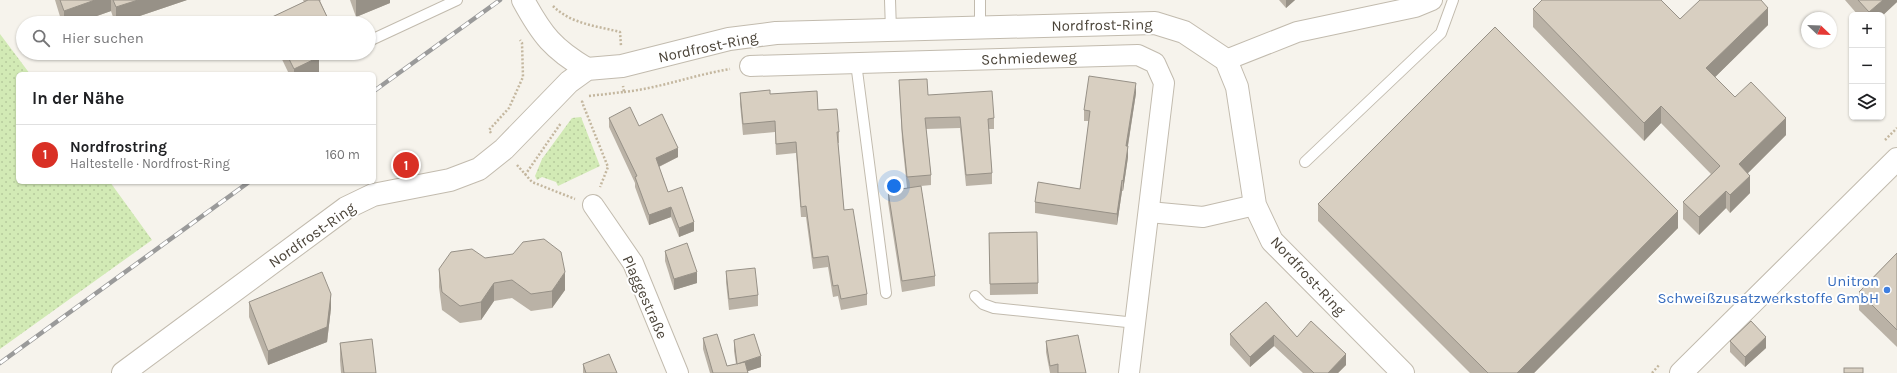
<!DOCTYPE html>
<html lang="de">
<meta charset="utf-8">
<style>
:root{--surface:#fff;--page:#f2f2f2;--text:#202124;--muted:#757577;--line:#e0e0e0;--accent:#d93025}
body{margin:0;font-family:Karla,sans-serif;background:var(--page);color:var(--text)}
.controls{position:absolute;right:12px;top:12px;display:grid;overflow:hidden;border-radius:6px;box-shadow:0 1px 3px #0004}
.controls button{width:36px;height:36px;display:grid;place-items:center;padding:0;border:0;border-bottom:1px solid var(--line);background:var(--surface);color:var(--text);font:20px sans-serif}
.compass{position:absolute;left:1801px;top:12px;width:36px;height:36px;border-radius:50%;background:var(--surface);box-shadow:0 1px 3px #0004;rotate:113deg}
.you{position:absolute;left:894px;top:186px;width:14px;height:14px;margin:-10px;border:3px solid #fff;border-radius:50%;background:#1a73e8;box-shadow:0 0 0 6px #1a73e833}
.badge{display:grid;place-items:center;width:26px;height:26px;border-radius:50%;background:var(--accent);color:#fff;font-size:13px;font-weight:700}
.pin{position:absolute;translate:-50% -50%;border:2px solid #fff;box-shadow:0 1px 4px #0006}
.list{margin:0;padding:0;list-style:none}
h2{display:flex;justify-content:space-between;align-items:center;height:52px;margin:0;padding:0 16px;font-size:17px}
h2 small{font-size:13px;font-weight:400;color:var(--muted)}
.list li{display:grid;grid-template-columns:26px 1fr auto;gap:12px;align-items:center;box-sizing:border-box;height:60px;padding:0 16px;border-top:1px solid var(--line)}
.list b{display:block;font-size:15px;white-space:nowrap}
.list p{margin:0;font-size:13px;white-space:nowrap;color:var(--muted)}
.list em{font-size:13px;font-style:normal;color:var(--muted)}
.icon{flex:none;width:22px;height:22px;fill:none;stroke:currentColor;stroke-width:2;stroke-linecap:round;stroke-linejoin:round}
.map{position:relative;flex:none;width:1897px;height:373px;overflow:hidden}
.search{position:absolute;background:var(--surface);box-shadow:0 1px 3px #0004;left:16px;top:16px;width:360px;height:44px;display:flex;align-items:center;gap:10px;box-sizing:border-box;padding:0 14px;border-radius:22px;color:var(--muted);font-size:15px}
.panel{position:absolute;background:var(--surface);box-shadow:0 1px 3px #0004;left:16px;top:72px;width:360px;height:112px;border-radius:6px}
.map>svg:first-child{display:block}
.grass{fill:url(#grass-dots)}
.lines{fill:none;stroke-linecap:round;stroke-linejoin:round}
.service-casing{stroke:#c2bbae;stroke-width:12}
.minor-casing{stroke:#c2bbae;stroke-width:22}
.tertiary-casing{stroke:#c2bbae;stroke-width:24}
.path{stroke:#c4b79f;stroke-width:2.5;stroke-dasharray:2 2;stroke-linecap:butt}
.service{stroke:#fff;stroke-width:10}
.minor{stroke:#fff;stroke-width:20}
.tertiary{stroke:#fff;stroke-width:22}
.rail-casing{stroke:#9a9a9a;stroke-width:4.5}
.rail{stroke:#fff;stroke-width:3;stroke-dasharray:9;stroke-linecap:butt}
.wall{fill:#bab2a6}
.shaded-wall{fill:#979187}
.building{fill:#d8cfc1;stroke:#979187}
.shop-dot{fill:#3f7fe0;stroke:#fff;stroke-width:1.5}
.labels{text-anchor:middle;stroke-width:4;stroke-linejoin:round;paint-order:stroke}
.street-label{font-size:15px;fill:#4b4439;stroke:#fff}
.shop-label{font-size:15px;fill:#366cbe;stroke:#fff;text-anchor:end}
</style>
<div class="map">
<svg width="1897" height="373" viewBox="0 0 1897 373">
<defs>
<pattern id="grass-dots" width="8" height="8" patternUnits="userSpaceOnUse"><rect width="8" height="8" fill="#d2eab5"/><path d="M2 2h.1M6 6h.1" fill="none" stroke="#b6ca9c" stroke-width="1.8" stroke-linecap="round"/></pattern>
</defs>
<rect width="100%" height="100%" fill="#f6f3ec"/>
<g class="grass">
<polygon points="0,34 30,74 18,74 18,182 110,182 152,240 0,349"/>
<polygon points="581,117 600,166 558,186 556,182 542,177 537,180 535,176 542,159 572,118"/>
</g>
<g class="lines">
<g class="service-casing">
<g id="service">
<polyline points="890,0 891,30"/>
<polyline points="980,0 980,27"/>
<polyline points="369,41 457,0"/>
<polyline points="856,63 886,293"/>
<polyline points="1305,162 1441,33 1453,0"/>
<polyline points="975,296 983,304 994,308 1136,323"/>
</g>
</g>
<g class="minor-casing">
<g id="minor">
<polyline points="1226,60 1297,32 1415,7 1432,0"/>
<polyline points="750,66 1138,55 1155,63 1164,83 1129,373"/>
<polyline points="593,205 633,263 678,373"/>
<polyline points="1149,212 1203,217 1255,205"/>
</g>
</g>
<g class="tertiary-casing">
<g id="tertiary">
<path d="M523,0C542,35 553,49 587,69"/>
<polyline points="123,373 346,208 373,195 450,180 479,169 504,149 569,82 587,69 622,66 729,39 776,33 1155,23 1184,32 1226,60 1237,87 1255,205 1272,241 1403,373"/>
<polyline points="1681,373 1897,159"/>
</g>
</g>
<g class="path">
<path d="M553,6C571,24 597,26 620,32L621,46"/>
<path d="M624,92C660,88 694,75 730,69"/>
<polyline points="589,96 624,92 623,86"/>
<polyline points="583,101 582,102 608,167 600,187"/>
<polyline points="491,133 489,130 509,108 523,77 522,43 520,40"/>
<polyline points="1885,140 1897,128"/>
<polyline points="517,165 532,182 575,199"/>
<polyline points="525,175 561,123"/>
<polyline points="1652,373 1660,364"/>
</g>
<use href="#service" class="service"/>
<use href="#minor" class="minor"/>
<use href="#tertiary" class="tertiary"/>
<g class="rail-casing">
<g id="rail">
<polyline points="374,91 500,0"/>
<polyline points="0,363 249,182"/>
</g>
</g>
<use href="#rail" class="rail"/>
</g>
<g class="wall">
<polygon points="55,0 187,0 119,23 115,23 111,11 77,23 62,23"/>
<polygon points="303,0 321,0 320,1 330,23 270,23 270,18 304,2"/>
<polygon points="350,0 390,0 390,3 356,17"/>
<polygon points="1279,0 1295,0 1286,8"/>
<polygon points="1845,0 1897,0 1897,2 1882,16 1882,15 1858,15"/>
<polygon points="1533,9 1768,25 1715,77 1735,97 1786,135 1748,173 1750,193 1730,213 1726,208 1699,235 1683,219 1683,202 1711,174 1661,123 1644,141 1533,27"/>
<polygon points="279,53 317,53 319,72 315,74 289,74"/>
<polygon points="899,80 928,95 994,118 994,129 989,129 992,173 992,184 966,186 960,128 926,129 931,175 931,185 921,186 935,276 935,286 902,292 888,202 888,191 907,188 902,140"/>
<polygon points="740,93 770,94 818,110 839,132 839,143 838,143 844,210 867,294 867,305 841,310 838,296 833,297 828,267 813,269 806,217 801,217 796,153 776,155 775,132 743,135 740,104"/>
<polygon points="1136,93 1128,146 1128,157 1123,191 1122,191 1117,225 1035,213 1035,202 1080,189 1089,121 1084,121 1084,110"/>
<polygon points="609,118 639,126 678,157 659,167 668,192 694,231 679,237 671,217 649,225 635,187 635,183 609,127"/>
<polygon points="1318,204 1678,228 1534,373 1470,373 1318,221"/>
<polygon points="989,233 1038,283 1038,294 990,295"/>
<polygon points="665,251 697,283 674,290 665,261"/>
<polygon points="1897,253 1897,347 1859,310 1859,292"/>
<polygon points="485,258 565,290 552,308 531,311 512,298 494,301 481,320 460,323 442,310 439,287 439,269"/>
<polygon points="726,271 758,295 758,306 729,310 726,282"/>
<polygon points="249,302 331,308 327,342 268,365 249,317"/>
<polygon points="1266,302 1297,337 1346,365 1338,373 1303,373 1274,346 1250,367 1230,345 1230,334"/>
<polygon points="703,338 727,366 736,364 734,351 734,340 761,367 748,371 748,373 710,373 703,349"/>
<polygon points="1046,341 1086,373 1050,373 1046,352"/>
<polygon points="1730,341 1766,348 1745,367 1730,352"/>
<polygon points="340,343 376,373 341,373 340,360"/>
<polygon points="583,364 617,373 583,373"/>
</g>
<g class="shaded-wall">
<polygon points="95,0 111,0 111,11 77,23 64,23 64,11"/>
<polygon points="138,0 187,0 119,23 116,23 116,7"/>
<polygon points="356,0 390,0 390,3 356,17"/>
<polygon points="1286,0 1295,0 1286,8"/>
<polygon points="1883,0 1897,0 1897,2 1882,16 1882,15 1869,15 1869,12"/>
<polygon points="1768,8 1768,25 1706,86 1706,68"/>
<polygon points="319,57 319,72 315,74 294,74 294,69"/>
<polygon points="1136,83 1136,93 1126,157 1126,146"/>
<polygon points="1661,106 1661,123 1644,141 1644,123"/>
<polygon points="1786,118 1786,135 1739,182 1739,164"/>
<polygon points="1128,146 1128,157 1123,191 1123,181"/>
<polygon points="678,148 678,157 656,168 656,158"/>
<polygon points="1750,176 1750,193 1730,213 1730,195"/>
<polygon points="1122,180 1122,191 1117,225 1117,214"/>
<polygon points="1726,191 1726,208 1699,235 1699,217"/>
<polygon points="671,207 671,217 649,225 649,215"/>
<polygon points="1678,211 1678,228 1534,373 1517,373"/>
<polygon points="694,222 694,231 679,237 679,228"/>
<polygon points="565,272 565,290 552,308 552,291"/>
<polygon points="697,272 697,283 674,290 674,279"/>
<polygon points="494,283 494,301 481,320 481,302"/>
<polygon points="331,294 331,308 327,342 268,365 268,351"/>
<polygon points="1274,335 1274,346 1250,367 1250,357"/>
<polygon points="1766,337 1766,348 1745,367 1745,357"/>
<polygon points="1346,354 1346,365 1338,373 1328,373"/>
<polygon points="761,356 761,367 742,373 737,364"/>
</g>
<g class="building">
<polygon points="60,0 95,0 64,11"/>
<polygon points="113,0 138,0 116,7"/>
<polygon points="308,0 319,0 330,23 272,23 270,18"/>
<polygon points="1542,0 1661,0 1680,19 1700,0 1761,0 1768,8 1706,68 1735,97 1751,82 1786,118 1739,164 1750,176 1730,195 1726,191 1699,217 1683,202 1720,166 1661,106 1644,123 1533,9"/>
<polygon points="1858,0 1883,0 1869,12"/>
<polygon points="1495,27 1678,211 1517,373 1488,373 1318,204"/>
<polygon points="286,53 317,53 319,57 294,69"/>
<polygon points="1089,76 1136,83 1126,146 1128,146 1123,181 1122,180 1117,214 1035,202 1038,182 1080,189 1090,111 1084,110"/>
<polygon points="927,79 928,95 992,91 994,118 988,119 992,173 966,175 960,117 925,118 931,175 907,177 902,129 899,80"/>
<polygon points="770,90 770,94 817,91 818,110 837,109 839,132 837,132 844,210 853,209 867,294 841,299 838,285 833,286 828,256 813,258 806,206 801,207 796,142 776,144 775,121 743,124 740,93"/>
<polygon points="630,107 639,126 662,114 678,148 656,158 668,192 682,187 694,222 679,228 671,207 649,215 635,177 637,176 609,118"/>
<polygon points="921,186 935,276 902,281 888,191"/>
<polygon points="1037,232 1038,283 990,284 989,233"/>
<polygon points="544,239 561,252 565,272 552,291 531,294 512,280 494,283 481,302 460,306 442,292 439,269 451,252 472,249 485,258 513,254 523,242"/>
<polygon points="687,243 697,272 674,279 665,251"/>
<polygon points="1897,253 1897,330 1859,292"/>
<polygon points="755,268 758,295 729,299 726,271"/>
<polygon points="322,272 331,294 327,327 268,351 249,302"/>
<polygon points="1266,302 1297,337 1311,321 1346,354 1328,373 1314,373 1274,335 1250,357 1230,334"/>
<polygon points="1751,321 1766,337 1745,357 1730,341"/>
<polygon points="717,334 727,366 745,362 748,373 713,373 703,338"/>
<polygon points="754,334 761,356 737,364 734,340"/>
<polygon points="1078,335 1086,373 1058,373 1058,364 1050,366 1046,341"/>
<polygon points="372,339 376,373 344,373 340,343"/>
<polygon points="609,354 617,373 586,373 583,364"/>
<rect x="1844" y="368" width="19" height="5"/>
</g>
<circle class="shop-dot" cx="1887" cy="290" r="4"/>
<g class="labels">
<g class="street-label">
<text transform="translate(1102 25) rotate(-1)" y="5">Nordfrost-Ring</text>
<text transform="translate(708 47) rotate(-12)" y="5">Nordfrost-Ring</text>
<text transform="translate(1029 58) rotate(-2)" y="5">Schmiedeweg</text>
<text transform="translate(312 235) rotate(-35)" y="5">Nordfrost-Ring</text>
<text transform="translate(1308 276) rotate(47)" y="5">Nordfrost-Ring</text>
<text transform="translate(645 297) rotate(66)" y="5">Plaggestraße</text>
</g>
<g class="shop-label">
<text x="1879" y="286">Unitron<tspan x="1879" dy="17">Schweißzusatzwerkstoffe GmbH</tspan></text>
</g>
</g>
</svg>
<div class="controls">
<button>+</button>
<button>−</button>
<button><svg class="icon" aria-label="layers" viewBox="0 0 24 24"><path d="M12 4l9 5-9 5-9-5zM3 14l9 5 9-5"/></svg></button>
</div>
<svg class="compass" viewBox="-18 -18 36 36"><path d="M0-13l5 13h-10z" fill="#e53935"/><path d="M0 13l5-13h-10z" fill="#757577"/></svg>
<div class="you"></div>
<div class="pin badge" style="left:406px;top:165px">1</div>
<div class="search"><svg class="icon" aria-label="search" viewBox="0 0 24 24"><circle cx="10" cy="10" r="6"/><path d="M15 15l6 6"/></svg>Hier suchen</div>
<section class="panel">
<h2>In der Nähe<small></small></h2>
<ul class="list">
<li><span class="badge">1</span><div><b>Nordfrostring</b><p>Haltestelle · Nordfrost-Ring</p></div><em>160 m</em></li>
</ul>
</section>
</div>
